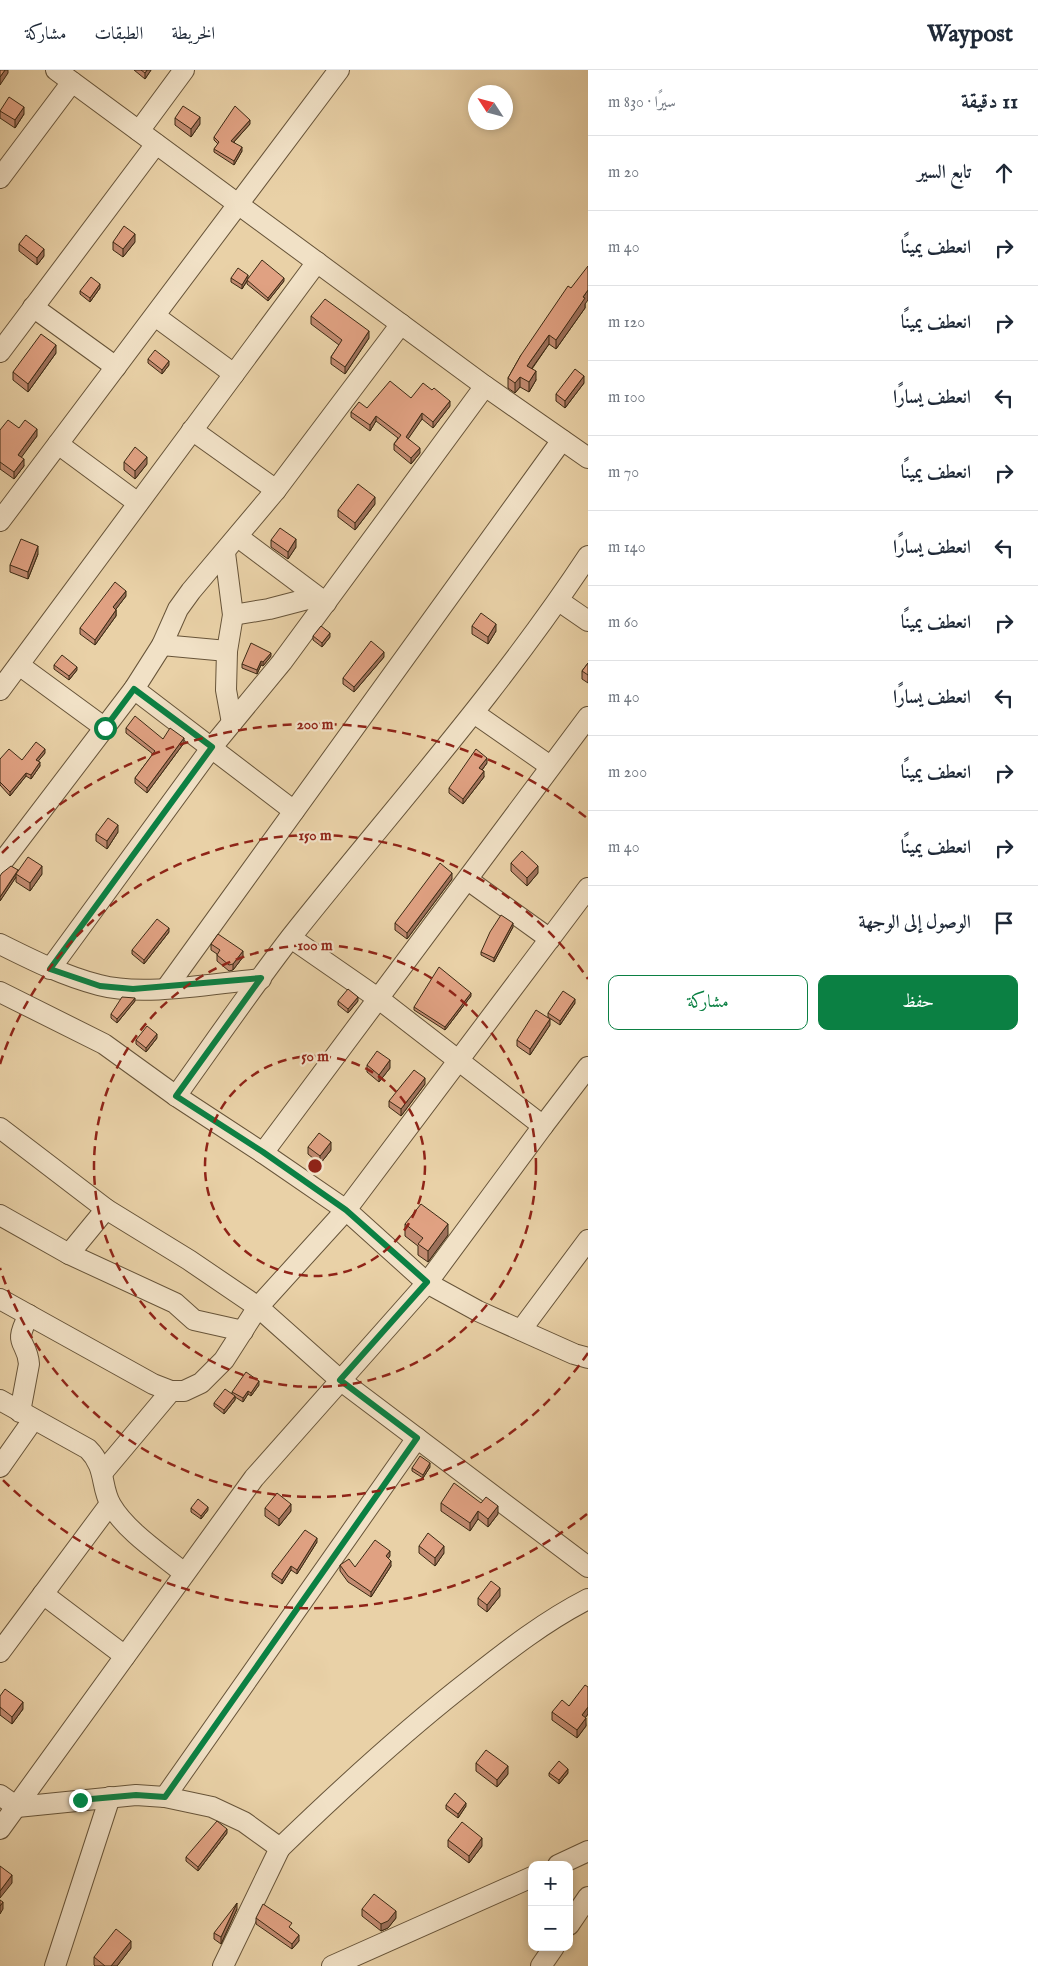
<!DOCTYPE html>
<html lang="ar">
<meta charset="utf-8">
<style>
:root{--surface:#fff;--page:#f6f6f7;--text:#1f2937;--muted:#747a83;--line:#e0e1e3;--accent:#0b8043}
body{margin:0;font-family:"IM FELL English",Amiri,serif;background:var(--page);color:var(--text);direction:rtl}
.controls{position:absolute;right:15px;bottom:15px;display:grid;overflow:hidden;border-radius:10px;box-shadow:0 2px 8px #0003}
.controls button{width:45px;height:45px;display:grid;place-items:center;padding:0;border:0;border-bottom:1px solid var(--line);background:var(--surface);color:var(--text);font:25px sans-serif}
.compass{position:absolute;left:468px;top:15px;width:45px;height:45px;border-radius:50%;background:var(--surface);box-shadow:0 2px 8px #0003;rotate:306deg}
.stop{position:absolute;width:15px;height:15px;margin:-11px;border:4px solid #0b8043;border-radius:50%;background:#fff}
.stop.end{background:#0b8043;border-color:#fff;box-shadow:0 1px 5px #0008}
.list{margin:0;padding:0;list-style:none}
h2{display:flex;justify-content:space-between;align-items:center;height:65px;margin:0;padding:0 20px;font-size:21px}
h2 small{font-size:16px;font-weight:400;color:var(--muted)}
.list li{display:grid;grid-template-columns:32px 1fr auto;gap:15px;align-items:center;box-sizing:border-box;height:75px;padding:0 20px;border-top:1px solid var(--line)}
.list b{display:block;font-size:19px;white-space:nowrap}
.list em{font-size:16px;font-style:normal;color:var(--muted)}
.actions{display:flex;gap:10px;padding:15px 20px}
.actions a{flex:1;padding:11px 0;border:1px solid var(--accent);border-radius:10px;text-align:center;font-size:18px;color:var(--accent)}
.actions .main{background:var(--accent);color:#fff}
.icon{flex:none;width:28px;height:28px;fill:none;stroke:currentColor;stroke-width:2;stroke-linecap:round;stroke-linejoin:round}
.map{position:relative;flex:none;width:588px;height:1896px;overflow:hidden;direction:ltr}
header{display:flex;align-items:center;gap:30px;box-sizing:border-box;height:70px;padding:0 25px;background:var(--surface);border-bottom:1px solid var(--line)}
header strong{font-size:24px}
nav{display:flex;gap:28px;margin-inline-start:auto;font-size:18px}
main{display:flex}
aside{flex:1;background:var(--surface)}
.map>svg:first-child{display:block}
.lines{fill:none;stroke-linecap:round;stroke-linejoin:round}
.minor-casing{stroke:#675439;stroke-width:22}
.minor{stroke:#f1e1c6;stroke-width:20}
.wall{fill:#c18a70;stroke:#3c2a14}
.shaded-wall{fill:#9d715b;stroke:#3c2a14}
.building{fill:#e0a182;stroke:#3c2a14}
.route{stroke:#0b8043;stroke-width:6}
.ring{fill:none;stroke:#8f2418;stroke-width:2.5;stroke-dasharray:9 6}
.centre{fill:#8f2418;stroke:#f1e1c6;stroke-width:2.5}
.ring-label{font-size:15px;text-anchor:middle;font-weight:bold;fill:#8f2418;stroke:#f1e1c6;stroke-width:4.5;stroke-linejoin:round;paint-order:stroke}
</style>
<header>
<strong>Waypost</strong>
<nav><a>الخريطة</a><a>الطبقات</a><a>مشاركة</a></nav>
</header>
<main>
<aside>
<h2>11 دقيقة<small>سيرًا · 830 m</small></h2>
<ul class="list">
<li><svg class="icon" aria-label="ahead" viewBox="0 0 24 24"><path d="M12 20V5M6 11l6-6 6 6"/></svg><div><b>تابع السير</b></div><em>20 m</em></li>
<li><svg class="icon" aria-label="right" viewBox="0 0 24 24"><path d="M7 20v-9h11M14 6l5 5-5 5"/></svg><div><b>انعطف يمينًا</b></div><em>40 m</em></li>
<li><svg class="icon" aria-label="right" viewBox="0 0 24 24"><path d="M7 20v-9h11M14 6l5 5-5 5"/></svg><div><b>انعطف يمينًا</b></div><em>120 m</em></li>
<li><svg class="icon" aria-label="left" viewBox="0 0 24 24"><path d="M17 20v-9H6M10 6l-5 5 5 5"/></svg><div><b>انعطف يسارًا</b></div><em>100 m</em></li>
<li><svg class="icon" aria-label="right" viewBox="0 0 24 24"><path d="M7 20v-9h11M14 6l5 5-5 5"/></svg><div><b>انعطف يمينًا</b></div><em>70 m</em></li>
<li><svg class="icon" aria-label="left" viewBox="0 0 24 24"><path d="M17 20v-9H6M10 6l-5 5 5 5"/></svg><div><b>انعطف يسارًا</b></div><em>140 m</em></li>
<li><svg class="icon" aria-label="right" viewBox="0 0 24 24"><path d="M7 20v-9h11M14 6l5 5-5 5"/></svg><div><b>انعطف يمينًا</b></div><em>60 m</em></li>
<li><svg class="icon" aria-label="left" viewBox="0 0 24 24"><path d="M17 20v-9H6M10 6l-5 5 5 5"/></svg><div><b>انعطف يسارًا</b></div><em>40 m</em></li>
<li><svg class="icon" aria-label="right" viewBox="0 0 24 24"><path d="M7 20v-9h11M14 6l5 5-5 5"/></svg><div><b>انعطف يمينًا</b></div><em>200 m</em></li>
<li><svg class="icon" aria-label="right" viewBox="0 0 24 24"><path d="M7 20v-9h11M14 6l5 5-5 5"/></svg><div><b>انعطف يمينًا</b></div><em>40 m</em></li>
<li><svg class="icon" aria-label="arrive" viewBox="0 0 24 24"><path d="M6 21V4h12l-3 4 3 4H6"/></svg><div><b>الوصول إلى الوجهة</b></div></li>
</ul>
<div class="actions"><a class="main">حفظ</a><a>مشاركة</a></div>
</aside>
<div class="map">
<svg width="588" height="1896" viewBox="0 0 588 1896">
<rect width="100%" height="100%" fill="#e9d1a7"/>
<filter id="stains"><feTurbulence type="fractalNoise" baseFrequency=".004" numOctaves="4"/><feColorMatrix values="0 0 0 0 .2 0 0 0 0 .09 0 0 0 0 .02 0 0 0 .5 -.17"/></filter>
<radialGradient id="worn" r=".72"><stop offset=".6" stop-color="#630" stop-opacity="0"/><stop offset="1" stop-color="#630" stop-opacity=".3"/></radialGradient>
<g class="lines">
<g class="minor-casing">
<g id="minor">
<polyline points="56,0 485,316 588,388"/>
<polyline points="139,61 184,0"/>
<polyline points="0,108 72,12"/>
<polyline points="33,237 116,297"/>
<polyline points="155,246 234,304"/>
<polyline points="0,282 156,74"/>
<polyline points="192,360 276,420"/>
<polyline points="58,374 138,433"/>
<polyline points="0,451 339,0"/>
<polyline points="238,467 326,533"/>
<polyline points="225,483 233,545 227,581 226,620 232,653"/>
<polyline points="559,531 588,551"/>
<polyline points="233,545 269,539 315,527"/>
<polyline points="162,575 227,581"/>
<polyline points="19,595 105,658"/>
<polyline points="134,619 294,741"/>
<polyline points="0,620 317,192"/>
<polyline points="474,643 550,696"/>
<polyline points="0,795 134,619 162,575 178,539 191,521 276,420 401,254"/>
<polyline points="468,810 550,869"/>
<path d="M0,874C32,890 64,906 99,915C144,927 214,913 261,909"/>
<polyline points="50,899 212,677 282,592 485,316"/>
<polyline points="167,917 562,370"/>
<polyline points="0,922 104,974 176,1026 263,1083 346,1140 427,1213 478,1241 574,1284 588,1288"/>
<path d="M176,1026C214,973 251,919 291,867C391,741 499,621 588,486"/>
<polyline points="543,1056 588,997"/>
<polyline points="0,1058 106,1139 189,1190 258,1237 340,1310 588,1497"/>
<polyline points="263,1083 588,647"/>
<polyline points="0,1145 69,1184 175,1233 194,1250 243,1261"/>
<polyline points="69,1184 106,1139"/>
<polyline points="0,1229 153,1314 171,1321 184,1321 201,1313 224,1290 258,1237 346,1140 588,818"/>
<polyline points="521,1260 588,1170"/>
<path d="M0,1330L88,1379C107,1398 100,1416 111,1435C126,1461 161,1484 184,1503"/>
<path d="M20,1342L29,1294C27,1269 12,1277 29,1245"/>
<polyline points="0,1397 33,1350"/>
<polyline points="103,1402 171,1321"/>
<polyline points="43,1524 125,1586"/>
<polyline points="0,1582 110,1434"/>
<path d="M0,1725L17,1737L136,1725L165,1727L212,1737L244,1752L280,1778C341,1719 403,1662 470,1610C508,1580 545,1551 588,1529"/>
<polyline points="165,1727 417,1368"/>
<polyline points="0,1759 254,1408 427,1213 543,1056 379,929 291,868"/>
<polyline points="558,1795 588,1781"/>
<polyline points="569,1855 588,1827"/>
<polyline points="55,1896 110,1727"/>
<polyline points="223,1896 280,1778"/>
<polyline points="332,1896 532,1807"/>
<polyline points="541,1896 554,1877"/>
</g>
</g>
<use href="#minor" class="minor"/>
</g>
<g class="wall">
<polygon points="134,0 151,0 145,9"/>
<polygon points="0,41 24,44 15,58 0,48"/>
<polygon points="175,48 200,54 191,67 175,55"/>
<polygon points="250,54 234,72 242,81 234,95 214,82 214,79 218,74 214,70 214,67"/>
<polygon points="113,172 135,172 123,187 113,180"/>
<polygon points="19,174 44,186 37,195 19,181"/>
<polygon points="231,208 248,208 284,211 268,231 247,214 247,211 242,219 231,212"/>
<polygon points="100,218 90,232 80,224 80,221"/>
<polygon points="585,234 585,238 556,279 549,274 532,299 536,310 529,322 520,317 515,323 508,318 508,308 521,285"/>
<polygon points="311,246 369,268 345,304 331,294 331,287 339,275 311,254"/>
<polygon points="56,283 28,322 13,310 13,302"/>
<polygon points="148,289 169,295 162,304 148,293"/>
<polygon points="584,313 565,338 556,331 556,324"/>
<polygon points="411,328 450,336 433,358 422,349 408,368 420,383 411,394 394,380 394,374 398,368 376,351 370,361 351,347 351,342"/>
<polygon points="19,358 37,366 21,387 24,396 14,409 0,399 0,360"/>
<polygon points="124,392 147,394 135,409 124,400"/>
<polygon points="375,434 355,460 338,447 338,440"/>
<polygon points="271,470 296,477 288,489 271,477"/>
<polygon points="38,484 28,509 10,502 10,495"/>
<polygon points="126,526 116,539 116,546 95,575 80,564 80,558"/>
<polygon points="472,556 496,561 488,574 472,564"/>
<polygon points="313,566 330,567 322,577 313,570"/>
<polygon points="271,586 263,596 261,595 257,604 242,598 242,594"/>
<polygon points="384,587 354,622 343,614 343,608"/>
<polygon points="588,593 588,613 582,609 582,601"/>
<polygon points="54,595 77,600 69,610 54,599"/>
<polygon points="126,658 163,669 184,673 147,723 135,713 135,708 153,684 126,663"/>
<polygon points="45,683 38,691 40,696 31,709 26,706 10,726 0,715 0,689 22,690"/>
<polygon points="487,693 482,700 484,707 463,734 449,723 449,718"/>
<polygon points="118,762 107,779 96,771 96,764"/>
<polygon points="511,793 538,803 527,816 511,801"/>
<polygon points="18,800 42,804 30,821 16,812 16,807 0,831 0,806"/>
<polygon points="452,809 407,869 395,860 395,853"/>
<polygon points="513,857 494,892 481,885 481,882"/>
<polygon points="169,862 144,894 132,884 132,880"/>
<polygon points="211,874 243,887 233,900 229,901 217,891 217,884 211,880"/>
<polygon points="471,926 445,960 414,940 414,937"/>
<polygon points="135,931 117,953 111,948 111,944"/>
<polygon points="338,931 358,931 348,943 338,935"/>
<polygon points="575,933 560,955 548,947 548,943"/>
<polygon points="550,955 530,985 517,976 517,970"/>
<polygon points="157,968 146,982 136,974 136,970"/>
<polygon points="367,995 390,998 379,1012 367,1002"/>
<polygon points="425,1014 401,1046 389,1037 389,1031"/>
<polygon points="308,1077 331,1080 320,1094 308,1084"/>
<polygon points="405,1154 448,1165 428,1192 418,1185 418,1176 405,1166"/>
<polygon points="259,1315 251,1326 248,1324 243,1332 235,1327 235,1330 224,1344 214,1336 214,1333 232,1324 232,1322"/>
<polygon points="430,1397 423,1408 412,1401 412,1398"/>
<polygon points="441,1433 498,1444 488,1457 478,1449 470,1461 441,1441"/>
<polygon points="191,1438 208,1440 201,1449 191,1442"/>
<polygon points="265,1438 291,1441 279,1456 265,1446"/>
<polygon points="317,1472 297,1504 291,1500 282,1514 272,1507 272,1503"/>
<polygon points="419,1476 444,1483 435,1496 419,1483"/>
<polygon points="390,1486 388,1488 391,1496 371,1527 348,1512 340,1501 340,1495 355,1497"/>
<polygon points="500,1526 487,1542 478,1535 478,1528"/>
<polygon points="588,1617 588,1644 585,1648 586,1656 577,1668 552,1650 552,1642 569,1636"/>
<polygon points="0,1626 23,1639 12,1654 0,1645"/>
<polygon points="476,1693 508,1704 497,1717 476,1701"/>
<polygon points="549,1703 568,1703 559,1714 549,1706"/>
<polygon points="446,1735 466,1736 458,1748 446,1739"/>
<polygon points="227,1763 198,1801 186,1791 186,1787"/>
<polygon points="448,1770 482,1776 469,1793 448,1777"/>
<polygon points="237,1839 221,1874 214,1869 214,1863"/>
<polygon points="362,1839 396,1848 388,1858 381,1861 362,1846"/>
<polygon points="256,1848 292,1859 299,1871 292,1879 256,1854"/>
<polygon points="131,1878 117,1896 95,1896 94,1895 94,1887"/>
</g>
<g class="shaded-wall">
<polygon points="5,0 8,0 8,3 0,15 0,7"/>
<polygon points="147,0 151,0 145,9 145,3"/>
<polygon points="24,37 24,44 15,58 15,50"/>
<polygon points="200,47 200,54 191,67 191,59"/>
<polygon points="250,50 250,54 231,75 231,71"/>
<polygon points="242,77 242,81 234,95 234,91"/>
<polygon points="135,164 135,172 123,187 123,179"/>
<polygon points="44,179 44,186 37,195 37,188"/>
<polygon points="248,205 248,209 242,219 242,215"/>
<polygon points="284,208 284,211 268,231 268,228"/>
<polygon points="100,214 100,218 90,232 90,228"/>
<polygon points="588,220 588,230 585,234 585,238 556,279 556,270 583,227"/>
<polygon points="369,261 369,268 345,304 345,297"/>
<polygon points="549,265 549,274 527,305 527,296"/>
<polygon points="56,275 56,283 28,322 28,314"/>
<polygon points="169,291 169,295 162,304 162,300"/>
<polygon points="536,301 536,310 529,322 529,312"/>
<polygon points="584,306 584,313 565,338 565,331"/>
<polygon points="520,307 520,317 515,323 515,313"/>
<polygon points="450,331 450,336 433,358 433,352"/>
<polygon points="422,343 422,349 406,372 406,367"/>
<polygon points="376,346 376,351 370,361 370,355"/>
<polygon points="37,359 37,366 18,392 18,385"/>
<polygon points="420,378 420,383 411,394 411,388"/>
<polygon points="147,387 147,394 135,409 135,401"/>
<polygon points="24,389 24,396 14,409 14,402"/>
<polygon points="375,427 375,434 355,460 355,453"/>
<polygon points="296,469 296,477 288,489 288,482"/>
<polygon points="38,476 38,484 28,509 28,502"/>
<polygon points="126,521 126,526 113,543 113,537"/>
<polygon points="116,540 116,546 95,575 95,570"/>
<polygon points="496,554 496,561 488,574 488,567"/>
<polygon points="330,563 330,567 322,577 322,573"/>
<polygon points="384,582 384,587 354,622 354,617"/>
<polygon points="271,583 271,586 263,596 263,592"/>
<polygon points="261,591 261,595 257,604 257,600"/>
<polygon points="77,597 77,600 69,610 69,606"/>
<polygon points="184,668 184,673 147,723 147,718"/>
<polygon points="45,679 45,683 36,694 36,690"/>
<polygon points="487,688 487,693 479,704 479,698"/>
<polygon points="40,692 40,696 31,709 31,705"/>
<polygon points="484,701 484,707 463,734 463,729"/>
<polygon points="26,703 26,706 10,726 10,722"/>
<polygon points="118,755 118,762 107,779 107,771"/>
<polygon points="42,796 42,804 30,821 30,813"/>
<polygon points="538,796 538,803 527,816 527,808"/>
<polygon points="452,803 452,809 407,869 407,863"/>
<polygon points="16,804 16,807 0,831 0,827"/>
<polygon points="513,853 513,857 494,892 494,888"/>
<polygon points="169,858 169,862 144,894 144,890"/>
<polygon points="243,881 243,887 233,900 233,894"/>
<polygon points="471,923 471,926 445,960 445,957"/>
<polygon points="358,927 358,931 348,943 348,939"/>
<polygon points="135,928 135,931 117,953 117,949"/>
<polygon points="575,929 575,933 560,955 560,951"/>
<polygon points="550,949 550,955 530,985 530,979"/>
<polygon points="157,964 157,968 146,982 146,978"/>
<polygon points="390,990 390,998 379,1012 379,1005"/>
<polygon points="425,1008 425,1014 401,1046 401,1039"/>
<polygon points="331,1072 331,1080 320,1094 320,1086"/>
<polygon points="448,1154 448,1165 428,1192 428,1181"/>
<polygon points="259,1311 259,1315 251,1326 251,1323"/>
<polygon points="248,1321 248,1324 243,1332 243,1328"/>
<polygon points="235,1326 235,1330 224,1344 224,1340"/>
<polygon points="430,1393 430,1397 423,1408 423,1405"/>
<polygon points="291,1434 291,1441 279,1456 279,1449"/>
<polygon points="498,1436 498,1444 488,1457 488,1449"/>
<polygon points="208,1437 208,1440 201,1449 201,1446"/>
<polygon points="478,1441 478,1449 470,1461 470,1453"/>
<polygon points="317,1468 317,1472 297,1504 297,1500"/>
<polygon points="444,1476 444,1483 435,1496 435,1488"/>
<polygon points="390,1481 390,1486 386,1492 386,1486"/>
<polygon points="391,1491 391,1496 371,1527 371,1522"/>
<polygon points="291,1496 291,1500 282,1514 282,1510"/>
<polygon points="500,1518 500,1526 487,1542 487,1535"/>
<polygon points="23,1632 23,1639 12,1654 12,1647"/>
<polygon points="588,1637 588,1644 582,1652 582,1645"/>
<polygon points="586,1648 586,1656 577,1668 577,1660"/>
<polygon points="508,1696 508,1704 497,1717 497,1710"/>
<polygon points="568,1699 568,1703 559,1714 559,1710"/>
<polygon points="466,1733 466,1736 458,1748 458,1744"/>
<polygon points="227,1759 227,1763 198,1801 198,1797"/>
<polygon points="482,1768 482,1776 469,1793 469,1786"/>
<polygon points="12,1805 12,1813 0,1828 0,1821"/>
<polygon points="3,1832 3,1839 0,1844 0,1836"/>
<polygon points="237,1833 237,1839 221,1874 221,1867"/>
<polygon points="396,1841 396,1848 388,1858 381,1861 381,1854"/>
<polygon points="299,1865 299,1871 292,1879 292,1874"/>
<polygon points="131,1871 131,1878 117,1896 111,1896"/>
</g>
<g class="building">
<polygon points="0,0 5,0 0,7"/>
<polygon points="141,0 147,0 145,3"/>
<polygon points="9,27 24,37 15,50 0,41"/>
<polygon points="183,36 200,47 191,59 175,48"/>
<polygon points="235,36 250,50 231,71 242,77 234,91 214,79 219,72 214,67"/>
<polygon points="124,156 135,164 123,179 113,172"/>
<polygon points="26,165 44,179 37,188 19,174"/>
<polygon points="262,190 284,208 268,228 247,210"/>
<polygon points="588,196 588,220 583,227 585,228 556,270 549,265 527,296 536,301 529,312 520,307 515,313 508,308 521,285 568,216 571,218"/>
<polygon points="238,198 248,205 242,215 231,208"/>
<polygon points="91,207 100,214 90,228 80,221"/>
<polygon points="325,229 369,261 345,297 331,287 342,270 311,246"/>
<polygon points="41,264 56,275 28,314 13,302"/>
<polygon points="155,280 169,291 162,300 148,289"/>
<polygon points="575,299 584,306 565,331 556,324"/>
<polygon points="390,311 411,328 423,313 432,320 434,318 450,331 433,352 422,343 406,367 420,378 411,388 394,374 401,365 376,346 370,355 351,342 359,332 367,338"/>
<polygon points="8,350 19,358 25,350 37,359 18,385 24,389 14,402 0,392 0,360"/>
<polygon points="135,377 147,387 135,401 124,392"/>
<polygon points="358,414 375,427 355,453 338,440"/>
<polygon points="280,458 296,469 288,482 271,470"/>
<polygon points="21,469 38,476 28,502 10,495"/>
<polygon points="115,512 126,521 113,537 116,540 95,570 80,558"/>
<polygon points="481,543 496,554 488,567 472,556"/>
<polygon points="321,556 330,563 322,573 313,566"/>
<polygon points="371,571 384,582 354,617 343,608"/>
<polygon points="251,573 271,583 263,592 261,591 257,600 242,594"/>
<polygon points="62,585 77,597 69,606 54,595"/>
<polygon points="588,593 588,605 582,601"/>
<polygon points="135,646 163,669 170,658 184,668 147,718 135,708 155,681 126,658"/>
<polygon points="36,672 45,679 36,690 40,692 31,705 26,703 10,722 0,712 0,689 9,679 22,690"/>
<polygon points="476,679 487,688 479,698 484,701 463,729 449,718"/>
<polygon points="108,748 118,755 107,771 96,764"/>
<polygon points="522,781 538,796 527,808 511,793"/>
<polygon points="28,787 42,796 30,813 16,804"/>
<polygon points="440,793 452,803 407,863 395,853"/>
<polygon points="11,796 18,800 0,827 0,806 2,803"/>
<polygon points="501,845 513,853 494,888 481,882 490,862"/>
<polygon points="157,849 169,858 144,890 132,880"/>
<polygon points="218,864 243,881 233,894 229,895 217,885 220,880 211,874"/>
<polygon points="439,897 471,923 445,957 414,937"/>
<polygon points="348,919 358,927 348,939 338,931"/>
<polygon points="563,921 575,929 560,951 548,943"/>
<polygon points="122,927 135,928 117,949 111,944"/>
<polygon points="536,940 550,949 530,979 517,970"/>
<polygon points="147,956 157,964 146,978 136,970"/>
<polygon points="377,981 390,990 379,1005 367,995"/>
<polygon points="414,1000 425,1008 401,1039 389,1031"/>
<polygon points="319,1063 331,1072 320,1086 308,1077"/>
<polygon points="421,1134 448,1154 428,1181 418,1174 423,1168 405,1154"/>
<polygon points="246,1302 259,1311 251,1323 248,1321 243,1328 232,1322"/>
<polygon points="225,1319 235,1326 224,1340 214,1333"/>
<polygon points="420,1386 430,1393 423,1405 412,1398"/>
<polygon points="454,1413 481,1433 486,1427 498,1436 488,1449 478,1441 470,1453 441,1433"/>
<polygon points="277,1423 291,1434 279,1449 265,1438"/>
<polygon points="198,1429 208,1437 201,1446 191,1438"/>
<polygon points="305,1460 317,1468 297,1500 291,1496 282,1510 272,1503"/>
<polygon points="428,1463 444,1476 435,1488 419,1476"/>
<polygon points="375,1470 390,1481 386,1486 391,1491 371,1522 348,1506 340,1495 349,1489 355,1497"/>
<polygon points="491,1511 500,1518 487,1535 478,1528"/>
<polygon points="585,1615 588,1617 588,1637 582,1645 586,1648 577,1660 552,1642 562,1630 569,1636"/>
<polygon points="5,1619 23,1632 12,1647 0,1637 0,1626"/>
<polygon points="486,1680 508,1696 497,1710 476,1693"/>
<polygon points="559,1691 568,1699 559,1710 549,1703"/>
<polygon points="455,1723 466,1733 458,1744 446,1735"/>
<polygon points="217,1751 227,1759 198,1797 186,1787"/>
<polygon points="462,1752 482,1768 469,1786 448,1770"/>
<polygon points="0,1796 12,1805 0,1821"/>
<polygon points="374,1824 396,1841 388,1851 381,1854 362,1839"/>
<polygon points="0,1830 3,1832 0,1836"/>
<polygon points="237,1833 221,1867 214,1863"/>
<polygon points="263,1834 292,1853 289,1857 299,1865 292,1874 256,1848"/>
<polygon points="116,1859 131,1871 111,1896 105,1896 94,1887"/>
</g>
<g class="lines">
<polyline class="route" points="80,1730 136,1725 165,1727 417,1368 340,1310 427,1212 346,1140 263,1082 176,1026 261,908 133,919 100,916 50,899 212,677 134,619 105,658"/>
</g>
<g class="ring">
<circle cx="315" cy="1096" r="110"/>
<circle cx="315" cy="1096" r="221"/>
<path d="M588 1283A331 331 0 0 1 0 1198M0 994A331 331 0 0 1 588 909"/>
<path d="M587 1444A442 442 0 0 1 2 1409M2 783A442 442 0 0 1 587 748"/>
</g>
<circle cx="315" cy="1096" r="8" class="centre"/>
<g class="ring-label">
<text x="315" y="659">200 m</text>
<text x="315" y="770">150 m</text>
<text x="315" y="880">100 m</text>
<text x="315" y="991">50 m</text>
</g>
<rect width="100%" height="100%" filter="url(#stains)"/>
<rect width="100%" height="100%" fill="url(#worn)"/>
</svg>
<div class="controls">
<button>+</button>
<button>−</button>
</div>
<svg class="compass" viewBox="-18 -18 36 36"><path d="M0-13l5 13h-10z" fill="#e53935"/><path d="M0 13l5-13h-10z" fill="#747a83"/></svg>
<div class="stop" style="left:105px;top:658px"></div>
<div class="stop end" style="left:80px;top:1730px"></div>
</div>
</main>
